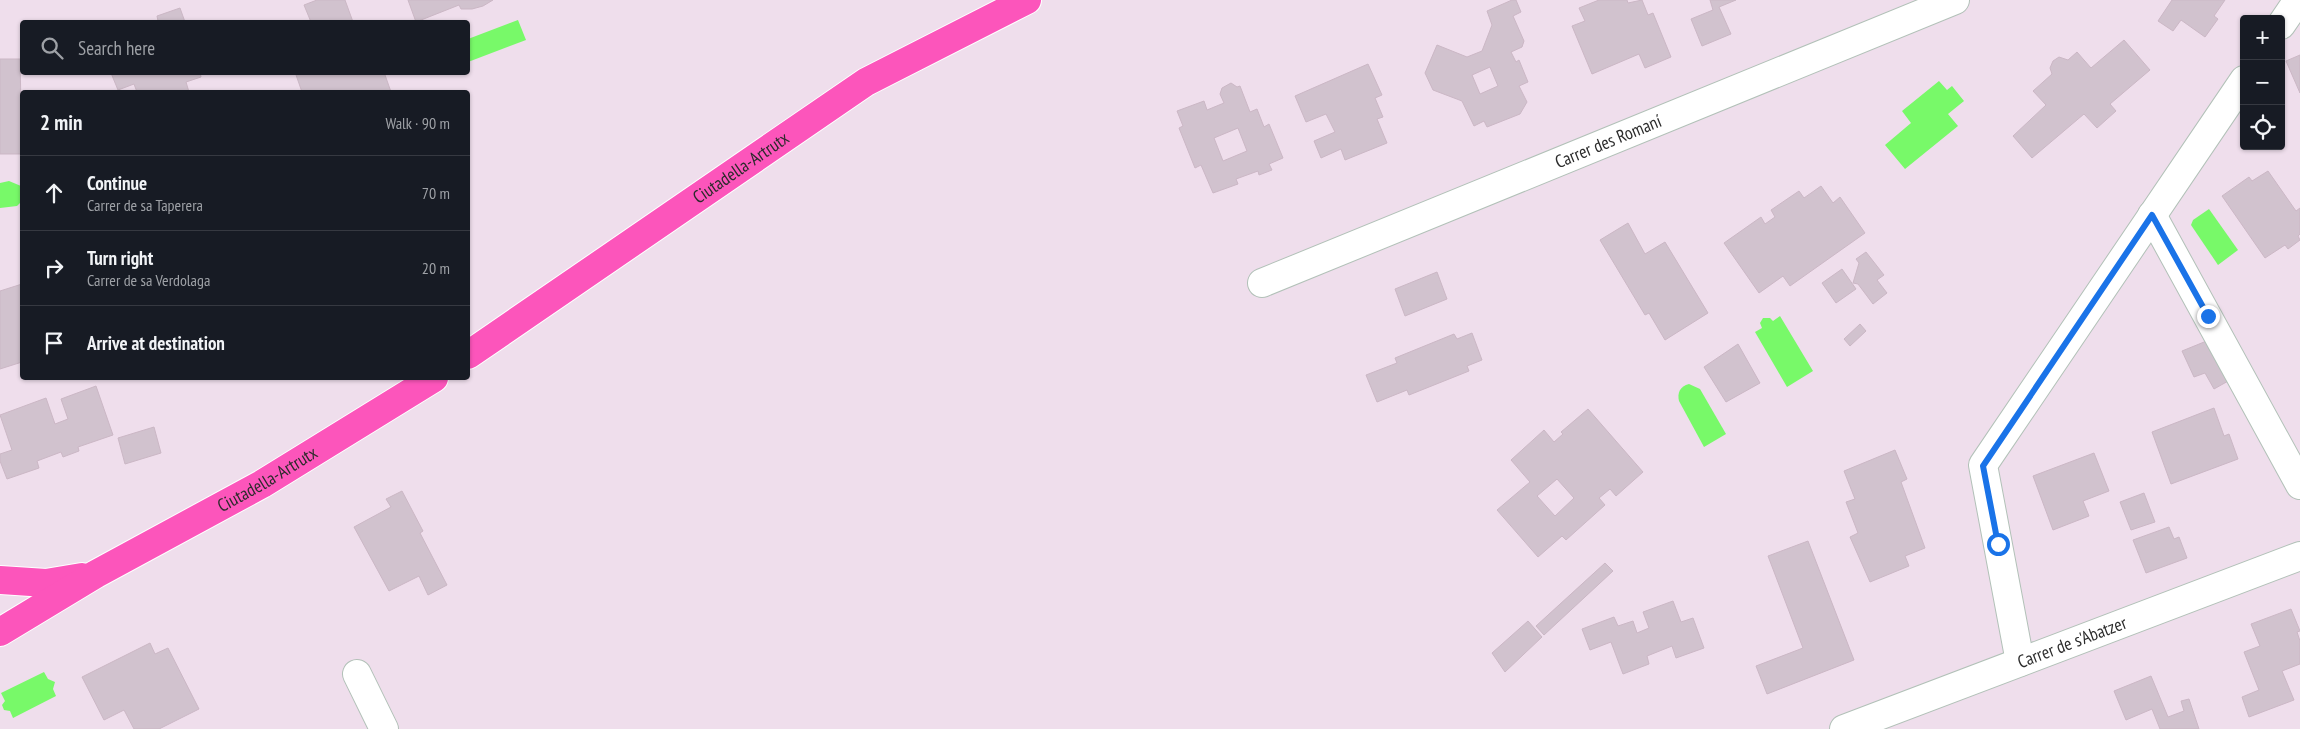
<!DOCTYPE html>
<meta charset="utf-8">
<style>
:root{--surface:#171b24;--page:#20242c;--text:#f1f3f6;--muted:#9ea1a6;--line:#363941}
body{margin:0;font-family:"PT Sans Narrow",sans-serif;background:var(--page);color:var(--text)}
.controls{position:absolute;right:15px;top:15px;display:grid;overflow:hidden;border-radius:5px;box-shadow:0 1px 4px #0004}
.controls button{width:45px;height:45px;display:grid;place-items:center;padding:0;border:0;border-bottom:1px solid var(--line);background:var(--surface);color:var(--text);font:25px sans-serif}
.stop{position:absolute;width:15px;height:15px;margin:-11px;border:4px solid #1a73e8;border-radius:50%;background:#fff}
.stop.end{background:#1a73e8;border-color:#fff;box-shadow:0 1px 5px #0008}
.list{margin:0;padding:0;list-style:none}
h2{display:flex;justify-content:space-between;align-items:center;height:65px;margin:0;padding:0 20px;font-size:21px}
h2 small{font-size:16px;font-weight:400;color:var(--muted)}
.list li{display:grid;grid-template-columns:32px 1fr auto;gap:15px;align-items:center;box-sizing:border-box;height:75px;padding:0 20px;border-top:1px solid var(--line)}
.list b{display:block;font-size:19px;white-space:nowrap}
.list p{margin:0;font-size:16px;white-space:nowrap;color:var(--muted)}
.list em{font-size:16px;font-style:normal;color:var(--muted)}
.icon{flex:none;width:28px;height:28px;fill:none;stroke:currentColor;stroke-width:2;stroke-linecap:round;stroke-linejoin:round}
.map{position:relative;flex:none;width:2300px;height:729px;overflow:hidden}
.search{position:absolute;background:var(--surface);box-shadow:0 1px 4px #0004;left:20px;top:20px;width:450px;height:55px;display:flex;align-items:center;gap:12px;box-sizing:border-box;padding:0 18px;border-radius:5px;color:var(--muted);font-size:19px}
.panel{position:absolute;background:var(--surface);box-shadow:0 1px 4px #0004;left:20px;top:90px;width:450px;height:290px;border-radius:5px}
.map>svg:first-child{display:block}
.water{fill:#78f969}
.building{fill:#d1c2ce;stroke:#cbb7c5;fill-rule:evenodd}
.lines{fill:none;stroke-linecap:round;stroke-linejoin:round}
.minor-casing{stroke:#b2c1b8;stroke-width:30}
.major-casing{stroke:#fff;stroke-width:30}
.minor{stroke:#fff;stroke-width:28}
.major{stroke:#fc55bb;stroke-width:28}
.route{stroke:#1a73e8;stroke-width:6}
.labels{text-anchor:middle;stroke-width:5;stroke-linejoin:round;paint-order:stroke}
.street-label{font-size:18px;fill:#2c2c2c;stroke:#fff}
</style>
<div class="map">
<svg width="2300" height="729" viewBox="0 0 2300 729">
<rect width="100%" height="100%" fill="#efdeec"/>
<g class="water">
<polygon points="518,20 526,40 468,62 468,39"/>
<polygon points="1939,81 1947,90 1952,86 1964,101 1948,114 1958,126 1905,169 1885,145 1911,123 1902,111"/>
<polygon points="9,181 21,186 22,201 17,206 0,208 0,183"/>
<polygon points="2209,209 2238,250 2218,265 2191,225 2193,220"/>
<polygon points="1780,316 1813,371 1787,387 1755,332 1762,328 1760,323 1763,318 1770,318 1773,321"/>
<path d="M1689,384L1700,389L1726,434L1704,447L1679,401C1677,393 1680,386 1689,384Z"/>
<polygon points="44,672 48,679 55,682 53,689 56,696 13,718 10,711 4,710 2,705 5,701 1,693"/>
</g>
<g class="building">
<polygon points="317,0 345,0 353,22 311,22 304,5"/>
<polygon points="408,0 493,0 483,6 472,9 461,9 459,5 416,22"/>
<path d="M1512,0H1516L1521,12L1513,16L1524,41L1522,47L1511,52L1516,62L1519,60L1528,82L1519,86L1527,102L1520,114L1487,127L1484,121L1474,126L1462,101L1433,90L1425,73L1437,45L1467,57L1482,51L1492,25L1487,11ZM1490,67L1498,86L1480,94L1472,75Z"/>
<polygon points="1599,0 1627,0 1628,3 1642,0 1648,15 1653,13 1671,57 1645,68 1639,54 1592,74 1572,26 1585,21 1579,8"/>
<polygon points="1710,0 1736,0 1719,7 1731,34 1702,46 1691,19 1713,10"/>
<polygon points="2172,0 2225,0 2214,16 2218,19 2205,37 2181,20 2173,31 2158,21"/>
<polygon points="180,8 185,22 154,22 158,21 157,16"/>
<polygon points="2124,40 2150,70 2110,104 2116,111 2097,128 2084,114 2032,158 2013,136 2046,105 2033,91 2052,74 2050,68 2053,61 2059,57 2068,60 2077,52 2091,68"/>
<polygon points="2300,55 2300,93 2286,61"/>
<polygon points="0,59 20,59 22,154 0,154"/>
<polygon points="1368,64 1382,95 1375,98 1383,117 1377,119 1387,143 1345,160 1341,149 1321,158 1314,141 1335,132 1326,114 1306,122 1295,96"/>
<polygon points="200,72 201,77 186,82 189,92 137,92 134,84 118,90 111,73"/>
<polygon points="295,72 384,72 391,92 302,92"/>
<path d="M1231,83L1237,87L1240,86L1250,112L1257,109L1264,127L1269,124L1283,158L1269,164L1272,170L1259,175L1258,171L1236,179L1238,184L1213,193L1201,165L1195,168L1179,128L1183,126L1177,111L1204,101L1207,110L1224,103L1220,94L1222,88ZM1238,128L1247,151L1223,161L1214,138Z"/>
<polygon points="2268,171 2296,211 2300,208 2300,234 2298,236 2300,240 2288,249 2285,245 2265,258 2222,196 2249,177 2252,181"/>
<polygon points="1821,186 1833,203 1840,197 1865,233 1790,286 1783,276 1759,293 1724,243 1761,217 1765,224 1775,217 1771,210 1799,191 1804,198"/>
<polygon points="1628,223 1645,254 1665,242 1708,313 1665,340 1649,313 1645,315 1600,240"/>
<polygon points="1866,252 1884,275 1877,280 1887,293 1873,304 1858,284 1853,283 1859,263 1856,259"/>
<polygon points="1842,269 1856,289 1836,303 1822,283"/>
<polygon points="1437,272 1447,299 1405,316 1395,289"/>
<polygon points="22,284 22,362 0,369 0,291"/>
<polygon points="1860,324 1866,331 1850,346 1844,339"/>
<polygon points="1472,333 1482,360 1467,366 1469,371 1409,395 1407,390 1377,402 1366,375 1397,363 1395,358 1454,334 1457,339"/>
<polygon points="2209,340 2230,380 2214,389 2205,373 2194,377 2182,351"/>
<polygon points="1738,344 1760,383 1726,402 1704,367"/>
<polygon points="96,386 113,435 78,447 79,451 63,457 61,452 37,461 39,468 7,479 0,461 0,454 12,450 0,415 46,398 55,424 68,419 61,399"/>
<polygon points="2214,408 2224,436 2229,434 2238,459 2171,484 2152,432"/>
<path d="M1588,409L1643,472L1616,496L1610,489L1599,498L1605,505L1566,540L1562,536L1538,557L1497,510L1530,482L1511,460L1544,430L1554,442L1563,434L1561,432ZM1557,479L1574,498L1555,516L1537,496Z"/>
<polygon points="154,427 161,453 125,464 118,438"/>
<polygon points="1895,450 1907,479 1901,482 1925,548 1905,556 1909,566 1870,582 1850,537 1858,533 1846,502 1855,499 1844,471"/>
<polygon points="2094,453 2109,491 2083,501 2089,516 2053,530 2033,476"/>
<polygon points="402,491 423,531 420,533 447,585 428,595 419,576 389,591 354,527 391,507 386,499"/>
<polygon points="2144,493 2155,522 2131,530 2120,502"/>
<polygon points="2169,527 2174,539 2179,537 2187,558 2146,573 2133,540"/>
<polygon points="1808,541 1854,660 1767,694 1756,666 1803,648 1768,556"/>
<polygon points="1605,563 1613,571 1544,635 1536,626"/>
<polygon points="1673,601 1681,622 1693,618 1704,648 1676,658 1672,646 1647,656 1649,664 1623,674 1611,642 1590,650 1582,629 1614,617 1618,626 1633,621 1637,633 1649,628 1643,612"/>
<polygon points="2291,609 2300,631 2297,632 2300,641 2300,664 2282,671 2294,700 2249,717 2242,697 2259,690 2244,652 2260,646 2251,624"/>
<polygon points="1528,621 1542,637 1505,672 1492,653"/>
<polygon points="150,643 155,654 168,648 199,709 159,729 134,729 124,710 104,720 82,677"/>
<polygon points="2151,676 2168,717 2184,711 2181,701 2189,699 2199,729 2160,729 2152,709 2126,720 2114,691"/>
</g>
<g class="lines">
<g class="minor-casing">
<g id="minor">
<polyline points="2281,25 2298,0"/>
<polyline points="2152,215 2300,485"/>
<path id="s1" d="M1262,283L1955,0"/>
<polyline points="2020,662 1983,465 2244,80"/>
<polyline points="357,674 384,729"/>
<path id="s2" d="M1844,729L2300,556"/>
</g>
</g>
<g class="major-casing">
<g id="major">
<path id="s3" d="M468,355L866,82L1027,0"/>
<polyline points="0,580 46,583 82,577"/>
<path id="s4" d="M0,632L96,574L262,484L434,378"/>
</g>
</g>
<use href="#minor" class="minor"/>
<use href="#major" class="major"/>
</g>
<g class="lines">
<polyline class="route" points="1998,544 1983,466 2152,215 2208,316"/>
</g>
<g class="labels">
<g class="street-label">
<text dy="6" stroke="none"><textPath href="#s1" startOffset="374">Carrer des Romaní</textPath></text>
<text dy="6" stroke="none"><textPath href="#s3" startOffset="331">Ciutadella-Artrutx</textPath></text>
<text dy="6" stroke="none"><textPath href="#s4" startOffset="308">Ciutadella-Artrutx</textPath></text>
<text dy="6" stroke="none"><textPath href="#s2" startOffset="244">Carrer de s'Abatzer</textPath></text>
</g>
</g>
</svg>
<div class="controls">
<button>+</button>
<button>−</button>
<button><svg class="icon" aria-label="locate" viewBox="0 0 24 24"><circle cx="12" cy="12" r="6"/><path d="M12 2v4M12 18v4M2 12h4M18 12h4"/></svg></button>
</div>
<div class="stop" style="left:1998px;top:544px"></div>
<div class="stop end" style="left:2208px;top:316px"></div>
<div class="search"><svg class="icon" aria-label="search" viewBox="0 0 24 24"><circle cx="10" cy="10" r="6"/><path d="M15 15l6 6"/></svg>Search here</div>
<section class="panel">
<h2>2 min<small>Walk · 90 m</small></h2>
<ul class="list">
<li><svg class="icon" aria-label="ahead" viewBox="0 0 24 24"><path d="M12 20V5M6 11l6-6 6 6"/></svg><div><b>Continue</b><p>Carrer de sa Taperera</p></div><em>70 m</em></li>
<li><svg class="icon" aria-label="right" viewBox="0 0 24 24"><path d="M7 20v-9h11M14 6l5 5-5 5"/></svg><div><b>Turn right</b><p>Carrer de sa Verdolaga</p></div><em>20 m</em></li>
<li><svg class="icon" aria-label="arrive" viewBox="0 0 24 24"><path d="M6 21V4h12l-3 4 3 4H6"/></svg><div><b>Arrive at destination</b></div></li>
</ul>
</section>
</div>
